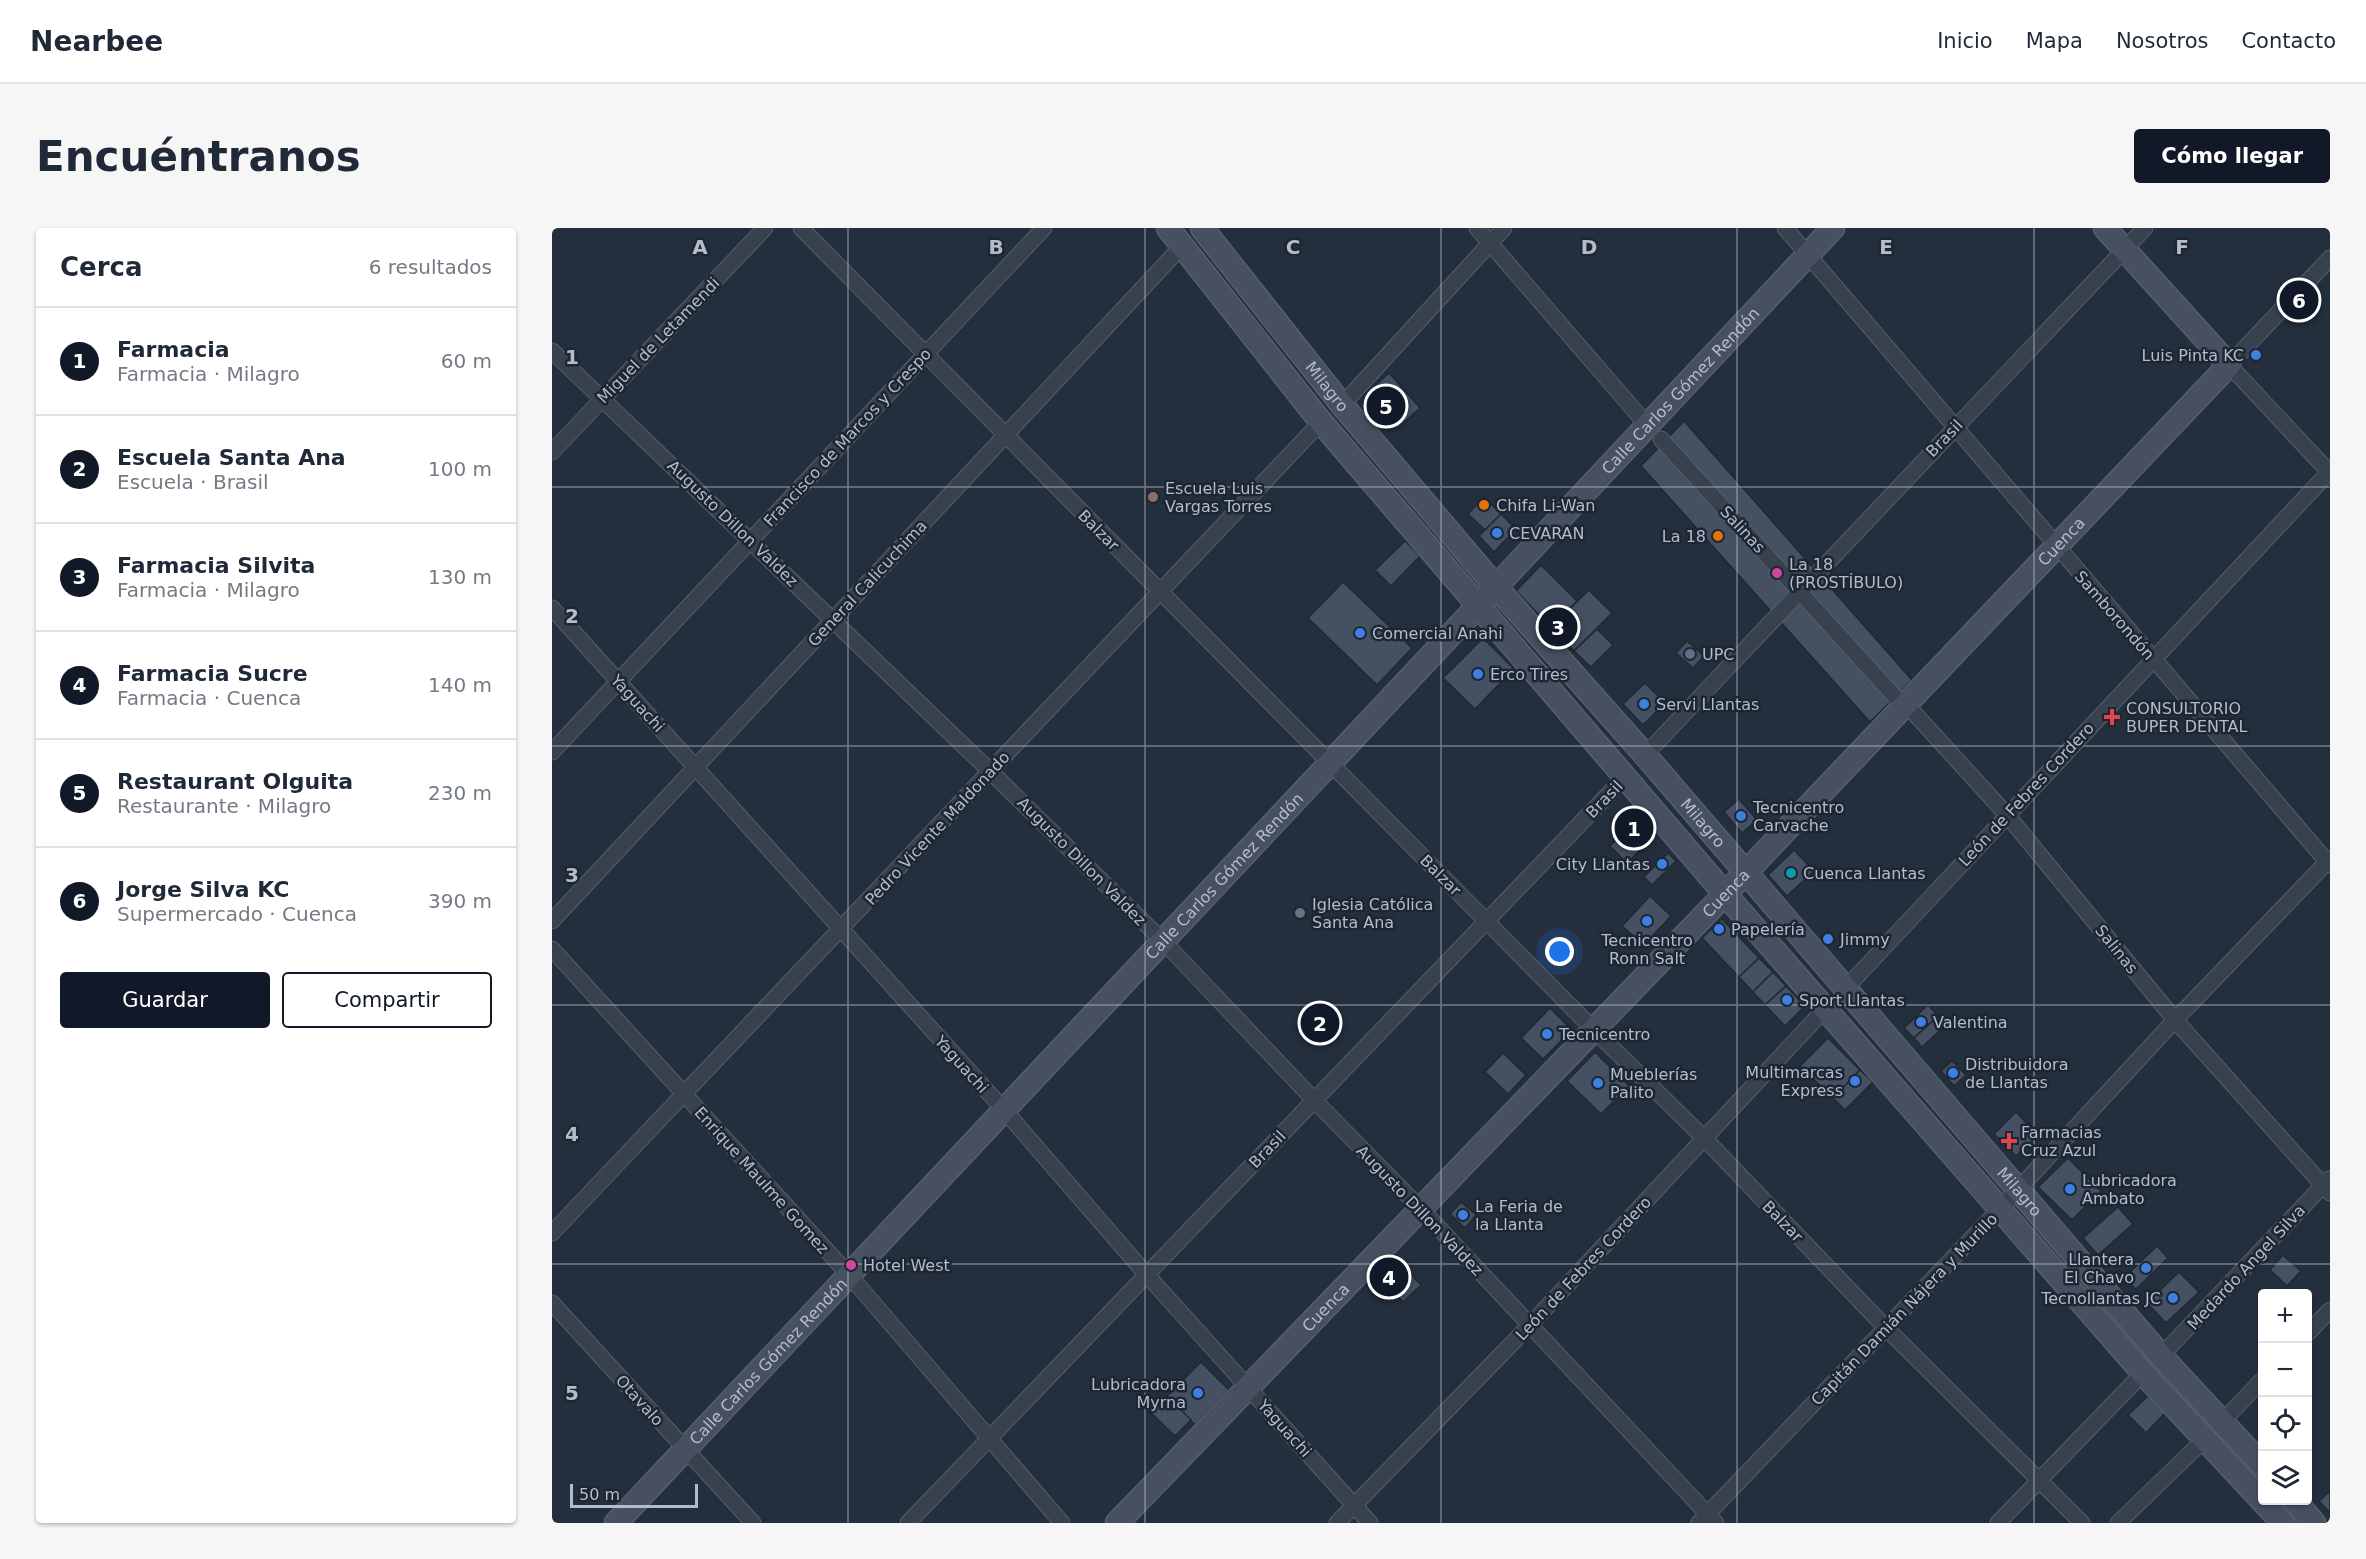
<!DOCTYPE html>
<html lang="es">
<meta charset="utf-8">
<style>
:root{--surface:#fff;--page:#f6f6f7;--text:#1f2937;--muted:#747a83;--line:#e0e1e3;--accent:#111827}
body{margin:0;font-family:"DejaVu Sans",sans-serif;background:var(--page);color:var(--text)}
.controls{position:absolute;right:18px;bottom:18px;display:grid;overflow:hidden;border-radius:6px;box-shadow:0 2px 4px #0004}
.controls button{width:54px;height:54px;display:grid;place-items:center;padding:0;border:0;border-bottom:2px solid var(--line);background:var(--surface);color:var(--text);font:30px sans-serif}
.scale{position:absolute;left:18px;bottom:15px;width:128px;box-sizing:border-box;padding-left:6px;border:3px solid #b4bcc9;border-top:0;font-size:16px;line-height:21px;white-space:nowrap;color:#b4bcc9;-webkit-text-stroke:4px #1d2633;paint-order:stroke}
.you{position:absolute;left:1008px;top:724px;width:21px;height:21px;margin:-15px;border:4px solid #fff;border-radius:50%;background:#1a73e8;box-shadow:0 0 0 9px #1a73e833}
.badge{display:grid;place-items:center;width:39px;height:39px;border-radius:50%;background:var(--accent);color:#fff;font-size:20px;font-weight:700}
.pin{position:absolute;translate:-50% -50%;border:3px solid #fff;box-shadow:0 2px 6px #0006}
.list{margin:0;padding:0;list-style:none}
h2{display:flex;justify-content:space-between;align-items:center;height:78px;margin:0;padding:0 24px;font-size:26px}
h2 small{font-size:20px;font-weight:400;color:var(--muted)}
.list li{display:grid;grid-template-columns:39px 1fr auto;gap:18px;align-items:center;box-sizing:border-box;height:108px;padding:0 24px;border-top:2px solid var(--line)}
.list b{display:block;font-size:22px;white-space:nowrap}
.list p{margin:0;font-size:20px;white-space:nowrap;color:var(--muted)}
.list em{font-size:20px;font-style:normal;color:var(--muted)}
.actions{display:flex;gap:12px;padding:18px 24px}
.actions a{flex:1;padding:14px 0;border:2px solid var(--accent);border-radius:6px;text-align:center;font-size:21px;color:var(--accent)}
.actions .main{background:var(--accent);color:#fff}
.icon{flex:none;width:33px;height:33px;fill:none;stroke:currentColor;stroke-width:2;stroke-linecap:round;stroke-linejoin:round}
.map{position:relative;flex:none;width:1778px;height:1295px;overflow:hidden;border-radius:6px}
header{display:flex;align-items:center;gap:36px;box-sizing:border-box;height:84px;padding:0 30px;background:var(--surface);border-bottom:2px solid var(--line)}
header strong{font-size:28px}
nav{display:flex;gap:33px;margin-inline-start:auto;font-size:21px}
.intro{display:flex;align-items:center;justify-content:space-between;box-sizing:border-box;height:144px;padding:0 36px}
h1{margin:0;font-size:42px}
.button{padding:15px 27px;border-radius:6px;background:var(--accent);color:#fff;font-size:21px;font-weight:700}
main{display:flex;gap:36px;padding:0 36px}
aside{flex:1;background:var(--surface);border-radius:6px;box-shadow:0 2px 4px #0004}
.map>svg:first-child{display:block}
.building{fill:#455162;stroke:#1f2835;stroke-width:1.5}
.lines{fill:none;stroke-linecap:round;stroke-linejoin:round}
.street-casing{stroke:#565f6c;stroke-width:17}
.secondary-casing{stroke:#565f6c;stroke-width:25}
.street{stroke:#38414e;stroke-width:15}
.secondary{stroke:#465061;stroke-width:22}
.grid{fill:none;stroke:#b4bcc9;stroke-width:1.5;stroke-opacity:0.55}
.shop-dot{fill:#3f7fe0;stroke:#1d2633;stroke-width:2}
.education-dot{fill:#8d6e63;stroke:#1d2633;stroke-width:2}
.food-dot{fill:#e8710a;stroke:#1d2633;stroke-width:2}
.hotel-dot{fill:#d1479c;stroke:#1d2633;stroke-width:2}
.service-dot{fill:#5c6f8a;stroke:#1d2633;stroke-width:2}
.health-dot{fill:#e0444e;stroke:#1d2633;stroke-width:2}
.culture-dot{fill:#0f9aa8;stroke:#1d2633;stroke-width:2}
.worship-dot{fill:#6b7280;stroke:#1d2633;stroke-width:2}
.labels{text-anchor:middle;stroke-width:5;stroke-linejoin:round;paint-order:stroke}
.street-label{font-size:16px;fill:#b4bcc9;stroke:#1d2633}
.poi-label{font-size:16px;fill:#b4bcc9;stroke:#1d2633;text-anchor:start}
.grid-label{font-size:20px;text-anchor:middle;font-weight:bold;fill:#b4bcc9;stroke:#1d2633;stroke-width:5;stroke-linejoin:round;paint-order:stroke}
</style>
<header>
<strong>Nearbee</strong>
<nav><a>Inicio</a><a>Mapa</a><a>Nosotros</a><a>Contacto</a></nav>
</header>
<div class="intro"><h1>Encuéntranos</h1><a class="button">Cómo llegar</a></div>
<main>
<aside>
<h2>Cerca<small>6 resultados</small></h2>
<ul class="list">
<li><span class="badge">1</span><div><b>Farmacia</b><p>Farmacia · Milagro</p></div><em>60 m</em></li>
<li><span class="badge">2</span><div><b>Escuela Santa Ana</b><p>Escuela · Brasil</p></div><em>100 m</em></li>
<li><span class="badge">3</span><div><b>Farmacia Silvita</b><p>Farmacia · Milagro</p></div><em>130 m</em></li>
<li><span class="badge">4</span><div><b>Farmacia Sucre</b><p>Farmacia · Cuenca</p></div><em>140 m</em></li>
<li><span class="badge">5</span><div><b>Restaurant Olguita</b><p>Restaurante · Milagro</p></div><em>230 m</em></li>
<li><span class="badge">6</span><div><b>Jorge Silva KC</b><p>Supermercado · Cuenca</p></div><em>390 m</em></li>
</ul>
<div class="actions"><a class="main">Guardar</a><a>Compartir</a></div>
</aside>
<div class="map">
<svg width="1778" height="1295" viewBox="0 0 1778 1295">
<rect width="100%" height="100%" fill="#242f3e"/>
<g class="building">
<polygon points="837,145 868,180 846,200 814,166"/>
<polygon points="1132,193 1360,452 1318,494 1089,238"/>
<polygon points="932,269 949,286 933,302 916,286"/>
<polygon points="949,286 964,301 942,324 927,308"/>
<polygon points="853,313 868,328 839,358 823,342"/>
<polygon points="989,337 1025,373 999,399 964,363"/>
<polygon points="791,354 860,420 825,457 756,390"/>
<polygon points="1037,362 1060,385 1022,423 999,399"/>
<polygon points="1045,401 1061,417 1039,439 1022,423"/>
<polygon points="931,410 962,441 923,481 891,450"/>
<polygon points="1135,413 1152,428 1141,440 1124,425"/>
<polygon points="1093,455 1113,475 1091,497 1071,476"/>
<polygon points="1187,571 1205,592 1190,605 1172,584"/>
<polygon points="1088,588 1105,605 1075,635 1058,618"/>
<polygon points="1242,622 1262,643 1235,668 1216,647"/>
<polygon points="1116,625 1124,633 1100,657 1092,649"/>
<polygon points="1098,668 1119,688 1092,717 1070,698"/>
<polygon points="1170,691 1207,730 1187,749 1150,710"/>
<polygon points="1275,703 1283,712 1277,718 1269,709"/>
<polygon points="1207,730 1221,744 1201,764 1187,749"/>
<polygon points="1221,744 1234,758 1213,777 1201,764"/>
<polygon points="1234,758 1253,778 1233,798 1213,777"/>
<polygon points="1376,777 1386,788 1362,810 1352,800"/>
<polygon points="998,780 1020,802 991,831 969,810"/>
<polygon points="1386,788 1394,797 1370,819 1362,810"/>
<polygon points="1276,810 1308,842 1281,870 1248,838"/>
<polygon points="1043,824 1077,858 1049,886 1015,853"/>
<polygon points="951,825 974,847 956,866 933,844"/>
<polygon points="1400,833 1414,847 1402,858 1389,843"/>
<polygon points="1308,842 1321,854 1293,882 1281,870"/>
<polygon points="1464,884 1486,907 1464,928 1442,906"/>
<polygon points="1516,930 1549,963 1520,992 1486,959"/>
<polygon points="909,974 924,987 913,1000 898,986"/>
<polygon points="1566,979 1581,996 1546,1027 1531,1010"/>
<polygon points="1605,1018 1616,1030 1584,1061 1572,1050"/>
<polygon points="1731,1027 1749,1043 1735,1058 1718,1042"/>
<polygon points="846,1033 869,1057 851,1074 828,1050"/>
<polygon points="1627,1044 1647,1064 1614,1095 1595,1075"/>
<polygon points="649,1134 677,1162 643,1197 615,1168"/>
<polygon points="615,1168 639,1192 623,1208 598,1184"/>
<polygon points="1596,1168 1613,1185 1594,1205 1576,1187"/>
<polygon points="1778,1263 1778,1285 1767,1273"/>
</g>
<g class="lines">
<g class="street-casing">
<g id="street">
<polyline points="249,0 1042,802 1153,911 1334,1100 1530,1295"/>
<polyline points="925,0 1096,198"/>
<polyline points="1233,0 1778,637"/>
<polyline points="1778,30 1677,137 1778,245"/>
<polyline points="0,123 438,543 611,713 762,872 869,981 1164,1295"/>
<polyline points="790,177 952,0"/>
<polyline points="1109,211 1345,471 1353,475 1455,587 1623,792 1778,965"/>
<polyline points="0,224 213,0"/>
<polyline points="0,380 453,883 594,1046 818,1295"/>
<polyline points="0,524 492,0"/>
<polyline points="1093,527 1593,0"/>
<polyline points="0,693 630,18"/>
<polyline points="0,721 298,1048 510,1295"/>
<polyline points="1294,760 1778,243"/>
<polyline points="0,1005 769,194"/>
<polyline points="0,1075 201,1295"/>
<polyline points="1756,1105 1778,1082"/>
<polyline points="1609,1128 1777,951"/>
<polyline points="1671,1193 1710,1152"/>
<polyline points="356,1295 1074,548"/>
<polyline points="785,1295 977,1098 1273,781"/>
<polyline points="1147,1295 1448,981 1623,792 1778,631"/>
<polyline points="1446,1295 1591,1145"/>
<polyline points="1566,1295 1653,1211"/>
</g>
</g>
<g class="secondary-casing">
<g id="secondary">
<polyline points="616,0 769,194 1173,666 1591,1145 1731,1295"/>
<path id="s1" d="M650,0L790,177L944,359L1093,527L1609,1128L1710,1237"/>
<polyline points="1742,1272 1762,1295"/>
<path id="s2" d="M64,1295L1281,0"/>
<path id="s3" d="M565,1295L1173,666L1677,137L1553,0"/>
</g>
</g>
<use href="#street" class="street"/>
<use href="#secondary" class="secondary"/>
</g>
<path class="grid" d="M296,0V1295M593,0V1295M889,0V1295M1185,0V1295M1482,0V1295M0,259H1778M0,518H1778M0,777H1778M0,1036H1778"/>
<g class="shop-dot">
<circle cx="1704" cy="127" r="6"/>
<circle cx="945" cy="305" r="6"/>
<circle cx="808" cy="405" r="6"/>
<circle cx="926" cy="446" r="6"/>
<circle cx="1092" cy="476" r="6"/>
<circle cx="1189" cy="588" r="6"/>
<circle cx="1110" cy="636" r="6"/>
<circle cx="1095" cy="693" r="6"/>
<circle cx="1167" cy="701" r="6"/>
<circle cx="1276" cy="711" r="6"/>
<circle cx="1235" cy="772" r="6"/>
<circle cx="1369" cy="794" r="6"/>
<circle cx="995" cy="806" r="6"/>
<circle cx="1401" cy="845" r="6"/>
<circle cx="1303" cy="853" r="6"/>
<circle cx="1046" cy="855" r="6"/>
<circle cx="1518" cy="961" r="6"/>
<circle cx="911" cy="987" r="6"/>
<circle cx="1594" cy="1040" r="6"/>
<circle cx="1621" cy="1070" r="6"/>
<circle cx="646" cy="1165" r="6"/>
</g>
<circle class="education-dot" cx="601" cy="269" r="6"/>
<g class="food-dot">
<circle cx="932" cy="277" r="6"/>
<circle cx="1166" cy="308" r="6"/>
</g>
<g class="hotel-dot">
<circle cx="1225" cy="345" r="6"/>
<circle cx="299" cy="1037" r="6"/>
</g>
<circle class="service-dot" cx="1138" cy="426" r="6"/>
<g class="health-dot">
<path d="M1557 480h6v6h6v6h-6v6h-6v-6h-6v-6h6z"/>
<path d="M1454 904h6v6h6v6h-6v6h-6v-6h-6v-6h6z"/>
</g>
<circle class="culture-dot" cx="1239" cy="645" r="6"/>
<circle class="worship-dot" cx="748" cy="685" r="6"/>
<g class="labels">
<g class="street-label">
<text transform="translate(106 112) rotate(-46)" y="6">Miguel de Letamendi</text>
<text dy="6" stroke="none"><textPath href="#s1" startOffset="202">Milagro</textPath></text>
<text dy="6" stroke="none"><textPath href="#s2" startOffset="1554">Calle Carlos Gómez Rendón</textPath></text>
<text transform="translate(295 209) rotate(-47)" y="6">Francisco de Marcos y Crespo</text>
<text transform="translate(1392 210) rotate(-46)" y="6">Brasil</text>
<text transform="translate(181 295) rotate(44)" y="6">Augusto Dillon Valdez</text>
<text transform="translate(1191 301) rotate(47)" y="6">Salinas</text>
<text transform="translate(547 302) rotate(45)" y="6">Balzar</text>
<text dy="6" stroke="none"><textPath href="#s3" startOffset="1362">Cuenca</textPath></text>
<text transform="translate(315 355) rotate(-47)" y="6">General Calicuchima</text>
<text transform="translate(1563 387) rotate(49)" y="6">Samborondón</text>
<text transform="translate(86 475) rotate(48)" y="6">Yaguachi</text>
<text transform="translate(1474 566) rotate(-47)" y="6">León de Febres Cordero</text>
<text transform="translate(1052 571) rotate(-46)" y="6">Brasil</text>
<text dy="6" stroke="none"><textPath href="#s1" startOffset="778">Milagro</textPath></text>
<text transform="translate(385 600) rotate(-47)" y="6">Pedro Vicente Maldonado</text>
<text transform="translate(530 633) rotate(45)" y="6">Augusto Dillon Valdez</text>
<text transform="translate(889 647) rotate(45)" y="6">Balzar</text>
<text dy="6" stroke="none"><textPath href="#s2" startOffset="888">Calle Carlos Gómez Rendón</textPath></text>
<text dy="6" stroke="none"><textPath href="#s3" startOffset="876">Cuenca</textPath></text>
<text transform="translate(1565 721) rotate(51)" y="6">Salinas</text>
<text transform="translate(410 836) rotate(48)" y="6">Yaguachi</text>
<text transform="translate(715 921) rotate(-46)" y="6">Brasil</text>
<text transform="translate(210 952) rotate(48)" y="6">Enrique Maulme Gomez</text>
<text dy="6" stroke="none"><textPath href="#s1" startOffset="1264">Milagro</textPath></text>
<text transform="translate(868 982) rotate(46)" y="6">Augusto Dillon Valdez</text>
<text transform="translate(1231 993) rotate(46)" y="6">Balzar</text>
<text transform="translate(1694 1039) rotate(-47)" y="6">Medardo Angel Silva</text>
<text transform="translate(1031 1040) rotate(-47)" y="6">León de Febres Cordero</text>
<text dy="6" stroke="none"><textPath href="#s3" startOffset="300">Cuenca</textPath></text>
<text transform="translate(1352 1081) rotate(-46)" y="6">Capitán Damián Nájera y Murillo</text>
<text dy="6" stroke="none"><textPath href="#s2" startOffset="222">Calle Carlos Gómez Rendón</textPath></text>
<text transform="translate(88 1172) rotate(48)" y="6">Otavalo</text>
<text transform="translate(733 1200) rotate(48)" y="6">Yaguachi</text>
</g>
<g class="poi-label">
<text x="1692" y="133" text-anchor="end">Luis Pinta KC</text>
<text x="613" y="266">Escuela Luis<tspan x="613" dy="18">Vargas Torres</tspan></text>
<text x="944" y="283">Chifa Li-Wan</text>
<text x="957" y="311">CEVARAN</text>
<text x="1154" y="314" text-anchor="end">La 18</text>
<text x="1237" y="342">La 18<tspan x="1237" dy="18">(PROSTÍBULO)</tspan></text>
<text x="820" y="411">Comercial Anahi</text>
<text x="1150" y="432">UPC</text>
<text x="938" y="452">Erco Tires</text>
<text x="1104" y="482">Servi Llantas</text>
<text x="1574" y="486">CONSULTORIO<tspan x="1574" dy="18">BUPER DENTAL</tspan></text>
<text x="1201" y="585">Tecnicentro<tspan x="1201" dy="18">Carvache</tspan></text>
<text x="1098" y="642" text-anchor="end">City Llantas</text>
<text x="1251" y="651">Cuenca Llantas</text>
<text x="760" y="682">Iglesia Católica<tspan x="760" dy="18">Santa Ana</tspan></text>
<text x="1179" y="707">Papelería</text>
<text x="1288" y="717">Jimmy</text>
<text x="1095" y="718" text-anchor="middle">Tecnicentro<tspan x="1095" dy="18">Ronn Salt</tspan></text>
<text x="1247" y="778">Sport Llantas</text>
<text x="1381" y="800">Valentina</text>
<text x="1007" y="812">Tecnicentro</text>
<text x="1413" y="842">Distribuidora<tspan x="1413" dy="18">de Llantas</tspan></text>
<text x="1291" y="850" text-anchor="end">Multimarcas<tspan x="1291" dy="18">Express</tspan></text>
<text x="1058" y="852">Mueblerías<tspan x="1058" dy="18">Palito</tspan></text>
<text x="1469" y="910">Farmacias<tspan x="1469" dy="18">Cruz Azul</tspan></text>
<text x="1530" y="958">Lubricadora<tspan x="1530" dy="18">Ambato</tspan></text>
<text x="923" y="984">La Feria de<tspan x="923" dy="18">la Llanta</tspan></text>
<text x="1582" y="1037" text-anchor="end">Llantera<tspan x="1582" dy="18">El Chavo</tspan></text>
<text x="311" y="1043">Hotel West</text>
<text x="1609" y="1076" text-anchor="end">Tecnollantas JC</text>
<text x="634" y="1162" text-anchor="end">Lubricadora<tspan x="634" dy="18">Myrna</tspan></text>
</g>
</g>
<g class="grid-label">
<text x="148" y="26">A</text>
<text x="444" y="26">B</text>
<text x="741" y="26">C</text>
<text x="1037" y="26">D</text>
<text x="1334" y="26">E</text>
<text x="1630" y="26">F</text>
<text x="20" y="136">1</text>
<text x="20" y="395">2</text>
<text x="20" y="654">3</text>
<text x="20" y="913">4</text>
<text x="20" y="1172">5</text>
</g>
</svg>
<div class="controls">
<button>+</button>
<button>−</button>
<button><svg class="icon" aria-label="locate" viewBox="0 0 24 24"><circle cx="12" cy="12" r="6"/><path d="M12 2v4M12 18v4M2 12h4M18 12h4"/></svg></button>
<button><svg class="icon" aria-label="layers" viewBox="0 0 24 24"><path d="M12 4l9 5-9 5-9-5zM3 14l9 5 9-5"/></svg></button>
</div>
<div class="scale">50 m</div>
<div class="you"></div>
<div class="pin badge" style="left:1082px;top:600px">1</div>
<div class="pin badge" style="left:768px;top:795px">2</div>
<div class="pin badge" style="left:1006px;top:399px">3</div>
<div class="pin badge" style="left:837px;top:1049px">4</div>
<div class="pin badge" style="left:834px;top:178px">5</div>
<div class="pin badge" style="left:1747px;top:72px">6</div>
</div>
</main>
